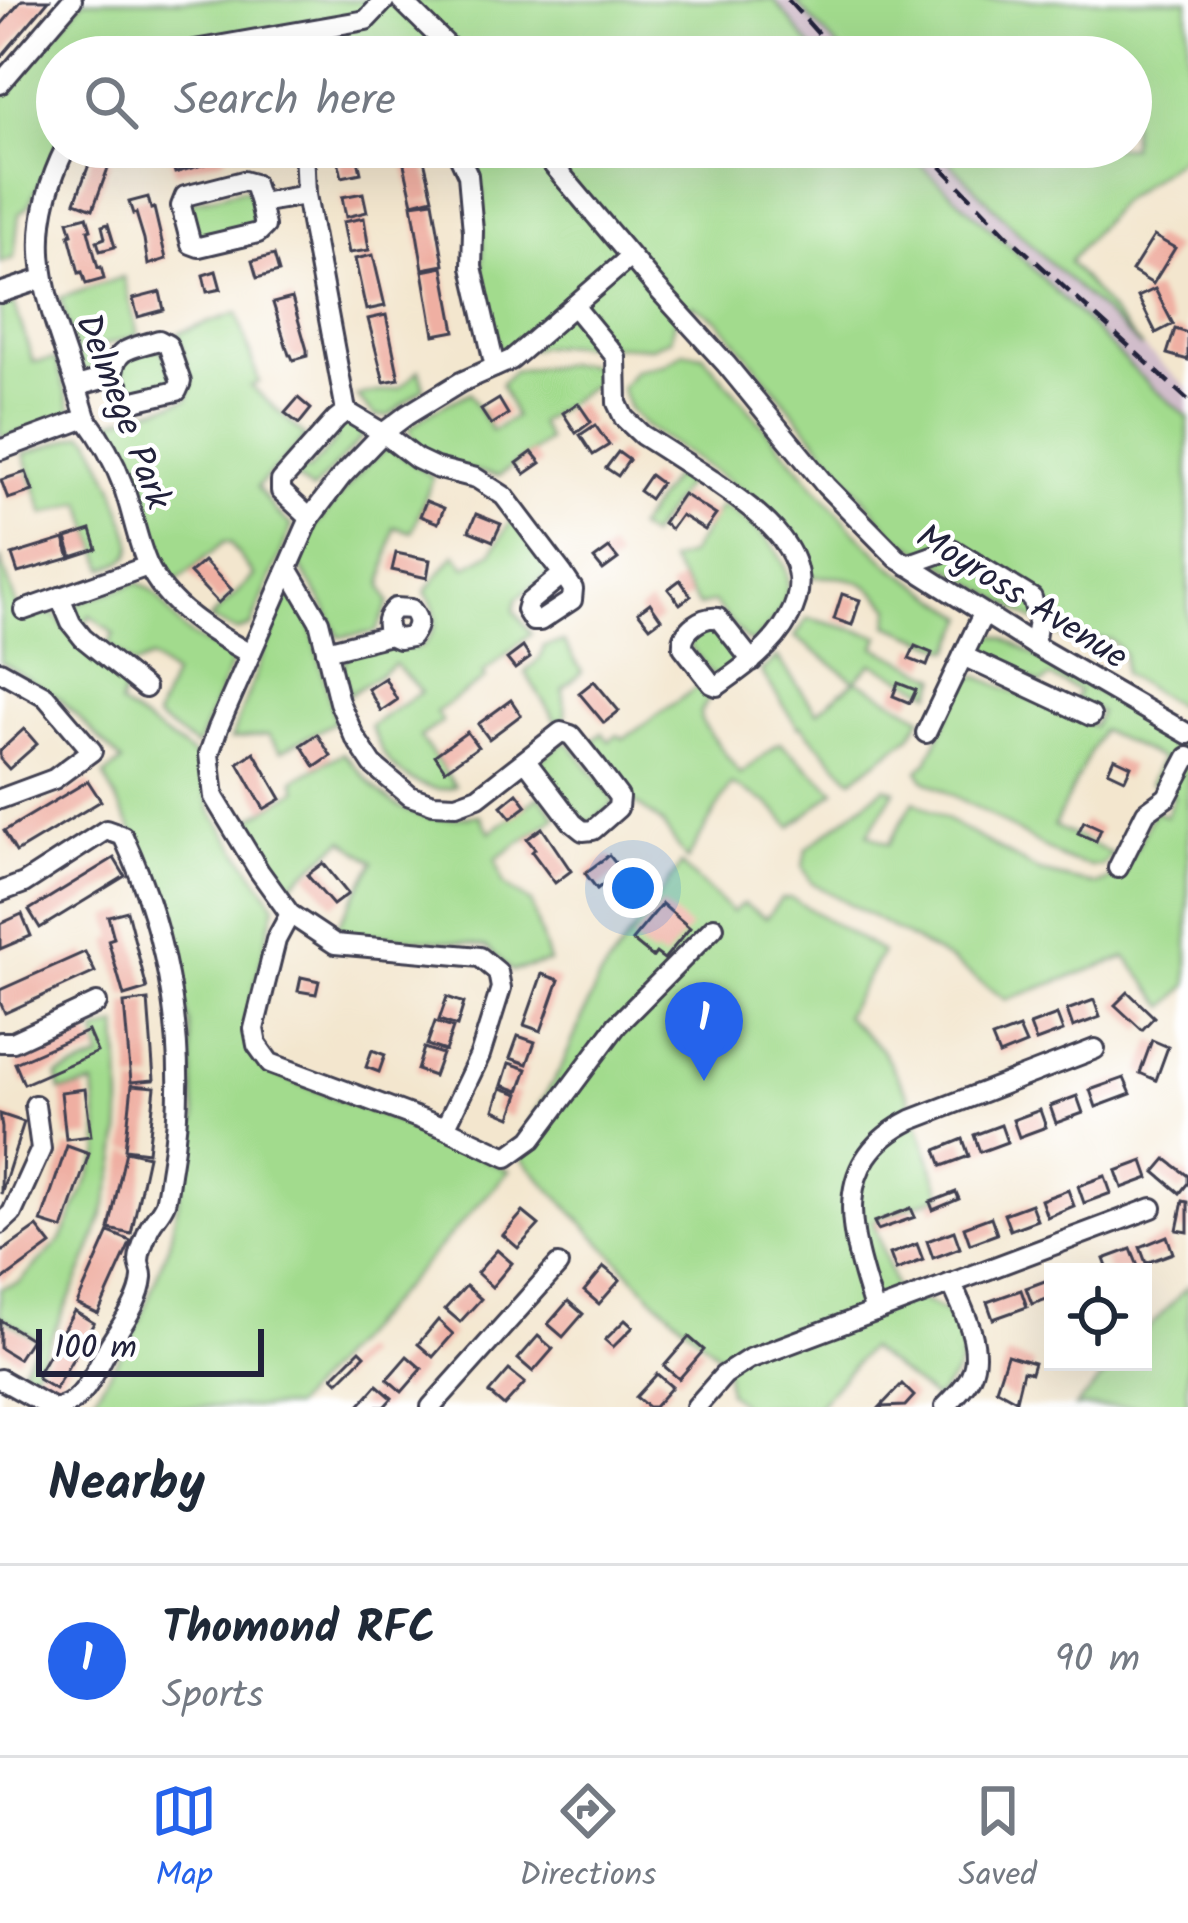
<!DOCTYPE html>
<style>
:root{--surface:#fff;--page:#f2f2f3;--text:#1f2937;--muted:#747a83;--line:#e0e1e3;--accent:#2563eb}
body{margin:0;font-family:Kalam,sans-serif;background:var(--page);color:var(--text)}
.controls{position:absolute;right:36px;bottom:36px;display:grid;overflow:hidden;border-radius:0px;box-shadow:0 12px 48px #0002}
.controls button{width:108px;height:108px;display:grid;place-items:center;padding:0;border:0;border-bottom:3px solid var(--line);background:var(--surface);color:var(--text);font:60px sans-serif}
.scale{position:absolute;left:36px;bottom:30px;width:228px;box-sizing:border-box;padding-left:12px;border:6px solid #22223b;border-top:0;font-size:33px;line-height:42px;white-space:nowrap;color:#22223b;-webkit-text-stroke:9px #fff;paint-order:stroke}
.you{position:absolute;left:633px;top:888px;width:42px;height:42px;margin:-30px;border:9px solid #fff;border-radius:50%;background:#1a73e8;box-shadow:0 0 0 18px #1a73e833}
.badge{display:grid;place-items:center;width:78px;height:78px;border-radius:50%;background:var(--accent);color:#fff;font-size:39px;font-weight:700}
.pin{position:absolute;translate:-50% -99px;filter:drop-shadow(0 3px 6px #0008)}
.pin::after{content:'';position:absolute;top:63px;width:42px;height:36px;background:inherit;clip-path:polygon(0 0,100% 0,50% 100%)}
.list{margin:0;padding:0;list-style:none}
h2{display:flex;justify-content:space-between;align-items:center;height:156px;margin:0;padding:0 48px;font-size:51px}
h2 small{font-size:39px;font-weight:400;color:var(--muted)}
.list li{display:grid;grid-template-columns:78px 1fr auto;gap:36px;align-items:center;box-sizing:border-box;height:192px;padding:0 48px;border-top:3px solid var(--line)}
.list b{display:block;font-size:45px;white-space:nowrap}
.list p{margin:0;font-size:39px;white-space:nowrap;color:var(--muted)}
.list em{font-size:39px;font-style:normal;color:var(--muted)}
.icon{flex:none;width:66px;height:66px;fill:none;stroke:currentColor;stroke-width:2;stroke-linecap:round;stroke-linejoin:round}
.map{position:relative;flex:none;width:1188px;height:1407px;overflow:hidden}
.search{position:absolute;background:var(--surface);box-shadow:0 12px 48px #0002;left:36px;right:36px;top:36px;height:132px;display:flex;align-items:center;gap:30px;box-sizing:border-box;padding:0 42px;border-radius:66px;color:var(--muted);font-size:45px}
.sheet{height:348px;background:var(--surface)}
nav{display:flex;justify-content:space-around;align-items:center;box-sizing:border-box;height:168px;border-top:3px solid var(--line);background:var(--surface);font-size:33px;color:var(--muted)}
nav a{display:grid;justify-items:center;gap:6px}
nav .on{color:var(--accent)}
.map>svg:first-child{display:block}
.industrial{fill:#d1bdcb}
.green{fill:#a2db8d;stroke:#627e64;stroke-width:3}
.building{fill:#efafa2}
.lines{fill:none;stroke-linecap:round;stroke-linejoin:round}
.minor-casing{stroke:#413f51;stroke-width:24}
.minor{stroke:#fff;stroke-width:18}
.rail{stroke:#22223b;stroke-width:4.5;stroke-dasharray:18 9;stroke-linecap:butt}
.labels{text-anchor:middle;stroke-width:9;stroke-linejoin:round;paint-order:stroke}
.street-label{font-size:36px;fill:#22223b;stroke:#fff}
</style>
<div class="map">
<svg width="1188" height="1407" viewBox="0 0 1188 1407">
<rect width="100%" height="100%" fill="#fff"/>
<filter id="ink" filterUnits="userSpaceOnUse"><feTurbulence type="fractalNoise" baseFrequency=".00833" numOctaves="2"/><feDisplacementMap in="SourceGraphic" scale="24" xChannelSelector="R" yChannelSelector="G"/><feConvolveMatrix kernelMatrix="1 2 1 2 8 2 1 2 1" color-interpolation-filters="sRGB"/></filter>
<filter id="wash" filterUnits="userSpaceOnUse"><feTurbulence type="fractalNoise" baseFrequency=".004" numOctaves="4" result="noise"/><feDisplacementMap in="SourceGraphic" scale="48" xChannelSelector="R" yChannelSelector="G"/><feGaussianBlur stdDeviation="2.7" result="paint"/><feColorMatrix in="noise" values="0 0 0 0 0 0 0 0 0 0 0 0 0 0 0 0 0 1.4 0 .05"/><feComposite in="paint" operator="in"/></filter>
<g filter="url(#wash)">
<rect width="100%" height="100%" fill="#f3e6ce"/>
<g class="industrial">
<polygon points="774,0 794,0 847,57 819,57"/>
<polygon points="901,147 935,147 1031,245 1188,388 1188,417 1150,385 1023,259"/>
</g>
<g class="green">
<polygon points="84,0 774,0 819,57 292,57 260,33 240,32 173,42 127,57 57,57 58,147 28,206 19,214 14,258 0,263 0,100"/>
<polygon points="794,0 1188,0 1188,155 1184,155 1119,202 1069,262 1142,348 1031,245 935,147 1131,147 1131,57 847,57"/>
<polygon points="465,147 901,147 1023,259 1149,385 1188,417 1188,712 1124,674 1124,654 1111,640 1090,637 1077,646 893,534 731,335 718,320 693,305 675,321 671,339 652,347 564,345 500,352 482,271 483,193"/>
<polygon points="243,189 250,193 260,219 254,225 203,240 197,235 189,209 192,202"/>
<polygon points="123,277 138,335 101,346 102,370 82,371 60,298"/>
<polygon points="14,302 33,362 56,359 71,410 68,417 3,438 0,430 0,306"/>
<polygon points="237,313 259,382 251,386 306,437 257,487 276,512 292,526 251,626 237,631 210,619 254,576 230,543 224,542 175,582 157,559 137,487 107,422 188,399 192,383 178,333"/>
<polygon points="156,348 163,352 173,380 170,387 135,396 128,392 121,364 126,356"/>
<path d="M684,352L703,355L850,527L892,567L967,617L951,650L888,625L891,608C864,578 852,576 813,577L779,519L745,492L644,425L630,410L621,388L636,370L664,365Z"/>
<path d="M566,364L597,365L607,375L539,423L548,440L499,476C466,469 418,465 409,428L431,412L469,393L492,431L515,417L501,384L514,371Z"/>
<polygon points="419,370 424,388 389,416 375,416 357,396 400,388"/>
<polygon points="343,424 359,424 362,437 312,491 297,479 300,471 309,470 337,439 334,433"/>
<path d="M84,434L91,439L114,487L132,543C134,560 118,563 105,569L82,502L44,514L24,454Z"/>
<polygon points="388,447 433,477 412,532 394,527 382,586 389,603 376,632 339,637 324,605 299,565 312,530 363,469"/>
<polygon points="674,475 687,482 649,537 637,528"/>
<path d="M721,505C758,526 808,564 779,612C772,623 762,633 754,643L746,640L713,602L699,606L669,561L689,555Z"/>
<path d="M512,518L549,565L547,575L517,598L514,610L531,634L483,673L486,678L436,712L442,722L420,737L455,786C436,796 404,779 390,763C382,754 376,737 370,726L421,692L395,664L349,695L342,669L349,652L385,647L420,648C438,631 440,612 425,592L455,554L466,567L492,552Z"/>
<polygon points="0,557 20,615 53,613 73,636 128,681 120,705 198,758 211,811 275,905 245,1026 257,1056 269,1072 435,1136 509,1171 293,1407 88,1407 137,1328 169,1243 196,1119 190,1025 155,874 104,776 122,762 60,699 0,661"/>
<path d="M137,583C162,590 166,613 184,630C198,644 221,645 232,662L197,747L156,718L173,675L151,658L134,666L108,644L114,634L90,615L85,624L78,620L76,603Z"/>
<polygon points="292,594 309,617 335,722 281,751 268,735 231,739 285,596"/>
<polygon points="808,618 879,636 875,647 938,677 932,693 872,663 856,680 922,717 910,736 852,780 801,726 798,727 761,671 777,657 817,712 855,681 795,637"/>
<polygon points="710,624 716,628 740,657 738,663 714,677 689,645 692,636"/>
<path d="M987,633L1004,638L1188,744V985L1166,1007L1126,957L1006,1000L953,962L811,882L803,867L806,849L885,787L895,791L868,834L889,844L914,801L1040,872L1096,885C1129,876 1140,839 1154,811L1166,816L1174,796L1150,783L1161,759L1101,730L1054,826L1112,854L1102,866H1090L1064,859L983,811L924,780L918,770L927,762L966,679L977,676L1093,726L1100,712L1075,699L1079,691L1050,677L1041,684L977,653V641Z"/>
<polygon points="564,642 582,672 563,689 566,717 556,722 525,672 541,657 544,646"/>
<polygon points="700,685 710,697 700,713 701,721 740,774 780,743 835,791 791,827 768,803 731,784 687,860 661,822 631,800 592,741 602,733 609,741 618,735 624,739"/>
<polygon points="563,743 570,744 613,798 612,806 591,822 579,821 538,766 541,759"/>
<path d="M343,753C387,803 408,828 479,815L490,832L540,796L556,817L496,859L504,885L531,903L549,962L512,971L487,947L468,943L340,932L336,929L374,862L344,840L285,889L260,856L243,824L297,790L294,780Z"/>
<path d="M681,865L732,912L743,904L766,918L781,899L791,898L882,952L845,1016L881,1049L908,1094L942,1195L873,1221L896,1290C912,1298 935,1303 949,1315C957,1321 959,1330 961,1340C966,1367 951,1381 935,1399L868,1348L817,1407H745L728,1392L725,1361L654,1298L522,1159L518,1148L536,1110L561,1068L599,979Z"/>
<path d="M118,1025C119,1061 123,1099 120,1135C111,1223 69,1299 32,1377L22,1368L38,1340L0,1315V1288L19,1283L61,1240L100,1153L94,1085L60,1091L57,1076L101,1058L96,1032Z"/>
<polygon points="1188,1286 1188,1407 1075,1407 1117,1362 1143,1362 1143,1334"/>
</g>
<g id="blocks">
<g class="building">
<polygon points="22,0 49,0 0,58 0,26"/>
<polygon points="191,147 223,147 226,158 175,173 169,153"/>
<polygon points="355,147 361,173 342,177 336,151"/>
<polygon points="400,147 421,147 433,198 413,203"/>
<polygon points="93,154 111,160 93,209 75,202"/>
<polygon points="363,193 367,212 346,217 342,197"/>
<polygon points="148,197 151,209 154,208 166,259 148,265 144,239 136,213 133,214 129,202"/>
<polygon points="433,201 444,265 423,269 412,204"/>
<polygon points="87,216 91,229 88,230 98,268 101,267 104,279 86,284 82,272 79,273 69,235 72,234 68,221"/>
<polygon points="364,218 369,250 349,253 343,222"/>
<polygon points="108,224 115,247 100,251 97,241 105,238 102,226"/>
<polygon points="1154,236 1175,248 1153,284 1132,271"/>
<polygon points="274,255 279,272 257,278 252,261"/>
<polygon points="373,255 385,306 366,310 355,259"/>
<polygon points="443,267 455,331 434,335 423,271"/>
<polygon points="216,271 221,289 207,292 203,275"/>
<polygon points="1155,289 1173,324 1156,333 1138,297"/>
<polygon points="160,292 164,310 138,317 133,299"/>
<polygon points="292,298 307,350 307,356 293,360 291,355 289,355 273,303"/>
<polygon points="386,315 399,379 384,382 368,319"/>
<polygon points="1175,329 1188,333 1188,360 1167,354"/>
<polygon points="298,398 311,409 299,424 285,413"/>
<polygon points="499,399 508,414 491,425 481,410"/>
<polygon points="578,403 591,422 576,433 563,413"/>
<polygon points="595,425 609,445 593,455 580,435"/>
<polygon points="532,452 541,463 525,474 517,463"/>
<polygon points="618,452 629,460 618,476 606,468"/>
<polygon points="26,472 33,491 8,499 1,480"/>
<polygon points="650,475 661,483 650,499 639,491"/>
<polygon points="683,494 716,515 705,530 681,515 671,529 663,523"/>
<polygon points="426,501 444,508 438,523 420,516"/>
<polygon points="476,514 501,524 493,541 469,531"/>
<polygon points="91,530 97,549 72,557 66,538"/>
<polygon points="64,539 70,558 18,573 12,555"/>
<polygon points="609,548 618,559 603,570 594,559"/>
<polygon points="396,553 430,560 427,578 392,570"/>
<polygon points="204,561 232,590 218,603 190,573"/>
<polygon points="680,580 691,596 680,604 668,589"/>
<polygon points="842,594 860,600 852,625 834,619"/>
<polygon points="650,603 661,619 650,627 638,612"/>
<polygon points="915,646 932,653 927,666 909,659"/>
<polygon points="523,647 530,658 515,669 507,659"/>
<polygon points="385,678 397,700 381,711 368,689"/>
<polygon points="594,681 619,711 604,723 579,693"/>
<polygon points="898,683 916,690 910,703 893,696"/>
<polygon points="511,700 521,715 489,739 478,724"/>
<polygon points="24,729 37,744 9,769 0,759 0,751"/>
<polygon points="467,732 478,747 445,770 435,755"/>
<polygon points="317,734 331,756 315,767 301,745"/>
<polygon points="254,752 281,799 264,809 238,763"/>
<polygon points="1114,758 1131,766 1125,779 1108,771"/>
<polygon points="88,781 101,801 16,852 4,831"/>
<polygon points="517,793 527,806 511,818 501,806"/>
<polygon points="1084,821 1101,829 1096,841 1078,833"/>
<polygon points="542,828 571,871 555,883 532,852 535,849 527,839"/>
<polygon points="609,855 621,870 597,889 585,873"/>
<polygon points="114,858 125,876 40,928 29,910"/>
<polygon points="323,863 348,894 333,905 307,875"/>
<polygon points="662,904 690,928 664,959 656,953 653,957 632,940"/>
<polygon points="127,911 147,989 124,996 108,940 114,938 108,916"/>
<polygon points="22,914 31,936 0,949 0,924"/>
<polygon points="85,952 95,972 5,1013 0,1002 0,990"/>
<polygon points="542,974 559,980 541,1031 524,1025"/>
<polygon points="301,977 319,981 316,994 298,991"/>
<polygon points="1128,992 1154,1017 1142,1030 1115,1005"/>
<polygon points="447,997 464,1003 457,1026 439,1020"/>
<polygon points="148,1000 154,1080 131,1082 124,1003"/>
<polygon points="1094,1000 1100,1017 1073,1027 1067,1010"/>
<polygon points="1057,1015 1063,1031 1036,1041 1030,1025"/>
<polygon points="435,1022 453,1028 445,1051 427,1045"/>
<polygon points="1019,1028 1026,1044 999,1055 992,1038"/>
<polygon points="88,1031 97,1052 24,1084 15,1063"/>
<polygon points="518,1036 535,1042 527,1064 510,1058"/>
<polygon points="1152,1040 1168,1047 1156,1080 1140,1073"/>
<polygon points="424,1048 442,1054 434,1076 417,1070"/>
<polygon points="372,1050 385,1055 379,1072 366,1067"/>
<polygon points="509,1063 527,1069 519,1091 502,1085"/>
<polygon points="1124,1078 1131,1094 1096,1107 1090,1090"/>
<polygon points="132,1085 155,1087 148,1152 125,1149"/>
<polygon points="501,1088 519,1094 511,1117 494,1110"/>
<polygon points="85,1089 91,1136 66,1139 61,1092"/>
<polygon points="1077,1096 1083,1113 1056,1123 1050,1106"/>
<polygon points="1040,1110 1046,1127 1019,1137 1013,1120"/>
<polygon points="0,1114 24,1122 1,1194 2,1128"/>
<polygon points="1001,1125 1007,1142 980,1152 974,1135"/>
<polygon points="963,1139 969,1156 942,1166 936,1150"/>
<polygon points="67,1146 89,1154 63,1229 41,1222"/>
<polygon points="126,1151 148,1156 131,1234 109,1229"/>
<polygon points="1166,1159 1188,1176 1188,1183 1180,1193 1155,1172"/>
<polygon points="1143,1161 1149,1178 1122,1188 1116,1171"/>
<polygon points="1105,1176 1111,1193 1084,1203 1078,1186"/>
<polygon points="1068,1190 1074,1206 1047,1217 1041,1200"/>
<polygon points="956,1192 959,1199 933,1210 930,1202"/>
<polygon points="1183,1201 1188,1202 1188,1232 1177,1230"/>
<polygon points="1031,1204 1037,1220 1010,1230 1004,1214"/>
<polygon points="911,1208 915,1217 878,1230 874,1222"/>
<polygon points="523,1212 539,1225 518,1248 503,1235"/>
<polygon points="991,1217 997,1234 970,1244 964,1227"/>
<polygon points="37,1227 51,1245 0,1282 0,1253"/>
<polygon points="954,1231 960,1248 933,1258 927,1241"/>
<polygon points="109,1232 131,1241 98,1314 77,1304"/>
<polygon points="1167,1236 1173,1253 1146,1263 1140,1247"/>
<polygon points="917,1244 923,1260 896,1270 890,1254"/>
<polygon points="1131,1249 1140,1271 1109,1272 1104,1259"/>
<polygon points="497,1250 512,1263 492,1287 477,1273"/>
<polygon points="604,1267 620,1280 599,1304 584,1291"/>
<polygon points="1053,1278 1053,1297 1032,1304 1026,1288"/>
<polygon points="466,1286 481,1299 460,1322 445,1309"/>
<polygon points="1021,1290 1027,1307 993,1319 987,1302"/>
<polygon points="568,1301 583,1314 563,1337 548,1324"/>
<polygon points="74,1311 94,1323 55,1389 38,1379 38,1373"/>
<polygon points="0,1320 31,1339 18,1359 0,1348"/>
<polygon points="438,1320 453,1334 433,1357 418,1344"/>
<polygon points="625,1320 633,1327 613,1347 605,1340"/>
<polygon points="538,1336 553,1349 533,1372 518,1359"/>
<polygon points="689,1337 704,1350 679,1379 664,1366"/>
<polygon points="360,1350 365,1355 338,1382 333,1377"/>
<polygon points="1007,1355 1034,1363 1031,1373 1023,1371 1016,1400 996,1389"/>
<polygon points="407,1356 422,1369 402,1392 387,1379"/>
<polygon points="509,1370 525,1383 504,1406 489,1393"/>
<polygon points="657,1374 672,1387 654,1407 648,1407 636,1397"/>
<polygon points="902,1384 914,1396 905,1406 880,1407"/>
<polygon points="377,1385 392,1398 384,1407 358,1407"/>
</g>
</g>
</g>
<g filter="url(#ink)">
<use href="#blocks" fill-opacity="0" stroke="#413f51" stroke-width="3"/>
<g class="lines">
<g class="minor-casing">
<g id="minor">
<polyline points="401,0 459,57"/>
<polyline points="155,57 366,20 385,0"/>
<polyline points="0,84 72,0"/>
<path d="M66,147C12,254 57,315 86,418C101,438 114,461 122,483C132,509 136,538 147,563C167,607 211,632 250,654"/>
<polyline points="304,147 306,195 346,411"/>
<polyline points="455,147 468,175 473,231 472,267 495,367"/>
<polyline points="538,147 657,288 726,364 826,486 897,558 1034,645 1188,734"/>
<polyline points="260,203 254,184 243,181 185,196 181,206 191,244 199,247 258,233 265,226 260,203 306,195"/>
<polyline points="0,293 42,279"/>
<path d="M574,306L616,357L617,403L624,418L642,435C666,450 689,465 712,480C755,510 824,555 789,617C773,647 744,667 717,686L712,684L683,647C681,630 702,616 718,618L752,661"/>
<path d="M77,386L113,376C114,346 135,348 159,340L168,345L181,382L177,391L134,401L125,398L113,376"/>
<polyline points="0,450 86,418"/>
<polyline points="310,518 281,491 281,481 336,419 346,411 383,433 417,459 436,468 476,478 504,496 563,574 528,603 526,610 533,621 540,621 572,600 573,589 563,574"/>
<polyline points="907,565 952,549 1032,598 1038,620 1034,645"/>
<polyline points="289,570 319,621 339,702 354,736 373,765 410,796 433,804 456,805 478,797 561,732 571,735 595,765 619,797 618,808 593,830 583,831 573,823 526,761"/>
<polyline points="60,597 71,623 83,638 145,688"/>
<polyline points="24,610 148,566"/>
<path d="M326,651L390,635L399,639L411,637C419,626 420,620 411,609L395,608C386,617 384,623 390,635"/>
<polyline points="963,656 1091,716"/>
<polyline points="0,671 45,696 92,751 54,779 0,799"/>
<polyline points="926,733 983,614"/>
<polyline points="1118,868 1146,812 1167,797 1188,757"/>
<path d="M0,892L24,883L106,830L123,836C170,937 190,1056 171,1167C169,1178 168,1192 165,1203C161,1214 150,1222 147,1234C144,1241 139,1253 139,1261C139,1267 143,1272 142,1278C140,1302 122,1324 110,1344C98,1365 86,1400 61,1407"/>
<polyline points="290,914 276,940 254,1029 257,1045 270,1063 445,1128 507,1157 532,1139 617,1025 714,927"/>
<polyline points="0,1042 13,1042 97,1003"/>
<polyline points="445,1128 480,1055 501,988 498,972 480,957 335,944 290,914 259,871 214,797 209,754 218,728 310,518 341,477 383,433 407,415 461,382 511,360 630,257"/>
<polyline points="0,1224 12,1213 41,1149 35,1105"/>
<path d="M875,1312C852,1238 825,1163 911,1120L1095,1049"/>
<polyline points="0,1379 50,1407"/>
<polyline points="431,1407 558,1265"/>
<polyline points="696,1407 724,1375 749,1359 1152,1208"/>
<path d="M945,1407C954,1398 964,1388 970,1377C985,1348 963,1311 952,1284"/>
</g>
</g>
<use href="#minor" class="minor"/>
<g class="rail">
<polyline points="788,0 839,57"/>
<polyline points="922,147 1008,236 1188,400"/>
</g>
</g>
</g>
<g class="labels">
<g class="street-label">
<text transform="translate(125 411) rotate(69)" y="13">Delmege Park</text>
<text transform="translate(1023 595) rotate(32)" y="13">Moyross Avenue</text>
</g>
</g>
</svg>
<div class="controls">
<button><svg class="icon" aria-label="locate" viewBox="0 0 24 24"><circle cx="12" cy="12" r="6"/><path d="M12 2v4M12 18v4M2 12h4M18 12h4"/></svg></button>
</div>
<div class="scale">100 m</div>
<div class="you"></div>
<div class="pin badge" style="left:704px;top:1081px">1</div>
<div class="search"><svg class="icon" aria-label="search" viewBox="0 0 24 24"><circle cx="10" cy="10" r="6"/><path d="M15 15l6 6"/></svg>Search here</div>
</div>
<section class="sheet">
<h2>Nearby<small></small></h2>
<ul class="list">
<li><span class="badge">1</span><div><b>Thomond RFC</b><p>Sports</p></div><em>90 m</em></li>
</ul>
</section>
<nav>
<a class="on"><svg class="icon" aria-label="map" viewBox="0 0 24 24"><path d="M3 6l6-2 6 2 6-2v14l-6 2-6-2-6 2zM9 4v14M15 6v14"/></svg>Map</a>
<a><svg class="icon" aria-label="directions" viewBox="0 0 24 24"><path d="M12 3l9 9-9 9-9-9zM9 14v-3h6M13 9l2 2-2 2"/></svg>Directions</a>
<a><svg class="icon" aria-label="saved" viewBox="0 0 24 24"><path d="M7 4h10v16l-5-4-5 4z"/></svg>Saved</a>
</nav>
